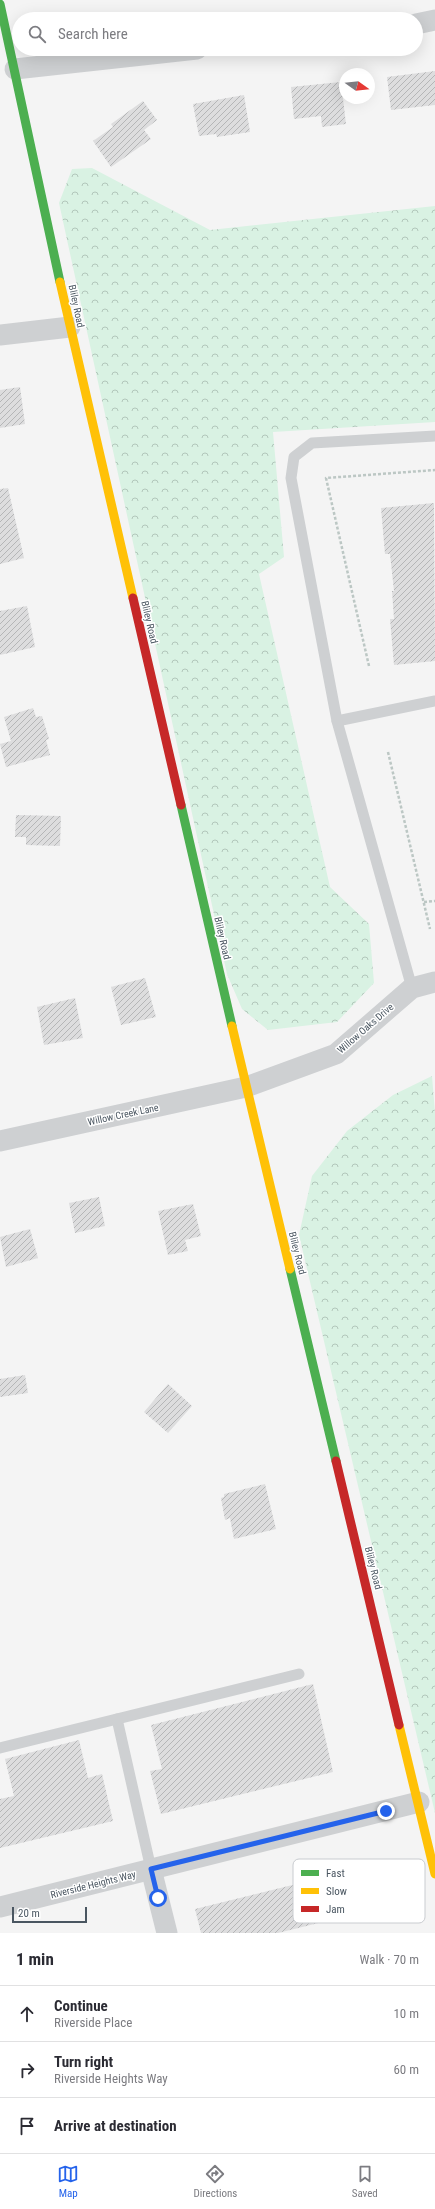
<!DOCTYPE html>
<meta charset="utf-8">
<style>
:root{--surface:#fff;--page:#f7f7f7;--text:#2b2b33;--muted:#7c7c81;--line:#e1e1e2;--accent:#2563eb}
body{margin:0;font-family:"Roboto Condensed",sans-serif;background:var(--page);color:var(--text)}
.compass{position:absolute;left:339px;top:68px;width:36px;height:36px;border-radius:50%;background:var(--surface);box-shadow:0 4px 16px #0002;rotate:105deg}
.scale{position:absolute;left:12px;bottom:10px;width:75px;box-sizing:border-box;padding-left:4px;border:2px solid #4a5661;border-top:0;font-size:11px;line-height:14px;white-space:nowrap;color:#4a5661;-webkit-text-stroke:3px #fff;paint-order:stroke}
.stop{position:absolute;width:12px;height:12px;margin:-9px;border:3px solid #2563eb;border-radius:50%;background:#fff}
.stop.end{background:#2563eb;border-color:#fff;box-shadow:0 1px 4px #0008}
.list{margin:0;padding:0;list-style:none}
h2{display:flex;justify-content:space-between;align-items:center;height:52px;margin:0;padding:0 16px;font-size:17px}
h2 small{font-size:13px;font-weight:400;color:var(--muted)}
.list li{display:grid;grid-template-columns:26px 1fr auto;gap:12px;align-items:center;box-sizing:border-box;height:56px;padding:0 16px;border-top:1px solid var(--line)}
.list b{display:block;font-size:15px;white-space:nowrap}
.list p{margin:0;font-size:13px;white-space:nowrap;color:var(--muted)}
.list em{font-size:13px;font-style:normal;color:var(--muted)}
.icon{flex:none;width:22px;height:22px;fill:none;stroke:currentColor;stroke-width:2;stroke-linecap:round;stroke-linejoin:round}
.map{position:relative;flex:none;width:435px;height:1933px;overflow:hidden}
.search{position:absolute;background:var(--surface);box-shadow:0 4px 16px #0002;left:12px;right:12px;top:12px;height:44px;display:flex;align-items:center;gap:10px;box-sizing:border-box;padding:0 14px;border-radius:22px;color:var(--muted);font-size:15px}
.sheet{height:220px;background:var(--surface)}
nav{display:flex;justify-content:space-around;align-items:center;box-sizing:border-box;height:56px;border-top:1px solid var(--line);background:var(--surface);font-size:11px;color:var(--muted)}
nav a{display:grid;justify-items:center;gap:2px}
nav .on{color:var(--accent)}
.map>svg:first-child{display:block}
.forest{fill:url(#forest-crowns)}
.building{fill:url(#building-hatch)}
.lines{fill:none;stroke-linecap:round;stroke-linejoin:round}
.path{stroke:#bcc7c4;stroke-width:2.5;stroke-dasharray:3 2;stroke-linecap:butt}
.lane{stroke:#ced0d2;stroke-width:11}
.street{stroke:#ced0d2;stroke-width:21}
.fast{stroke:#4caf50;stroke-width:9}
.slow{stroke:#ffc107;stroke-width:9}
.jam{stroke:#c62828;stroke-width:9}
.route{stroke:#2563eb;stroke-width:5}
.labels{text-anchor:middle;stroke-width:3;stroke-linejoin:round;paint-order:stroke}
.street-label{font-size:10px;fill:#4a5661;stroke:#fff}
.key{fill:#fff;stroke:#c9ccd0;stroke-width:1}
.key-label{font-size:11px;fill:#4a5661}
</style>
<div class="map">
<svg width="435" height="1933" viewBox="0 0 435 1933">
<defs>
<pattern id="forest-crowns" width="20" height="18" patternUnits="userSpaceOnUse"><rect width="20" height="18" fill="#d9f2e3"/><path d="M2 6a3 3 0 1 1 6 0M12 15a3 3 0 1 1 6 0" fill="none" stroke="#b2c7bb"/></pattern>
<pattern id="building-hatch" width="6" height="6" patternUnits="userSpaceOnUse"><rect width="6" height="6" fill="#ddddde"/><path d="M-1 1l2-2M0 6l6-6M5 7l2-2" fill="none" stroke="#b5b6b7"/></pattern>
</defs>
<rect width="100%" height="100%" fill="#f4f4f4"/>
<g class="forest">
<polygon points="92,168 210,230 435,206 435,422 273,432 284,557 259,574 330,887 369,924 374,983 337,1022 268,1030 242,1009 227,974 59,203 72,169"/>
<polygon points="432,1076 435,1113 435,1813 299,1235 312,1176 347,1131 393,1095"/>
</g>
<g class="building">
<polygon points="435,71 435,105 391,110 387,77"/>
<polygon points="341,82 346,124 322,127 321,116 294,119 291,87"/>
<polygon points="244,95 250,132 217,137 216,134 199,136 193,104"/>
<polygon points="143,101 157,120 144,130 151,139 111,167 93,141 113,127 111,124"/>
<polygon points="20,387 25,424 0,428 0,390"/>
<polygon points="8,488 24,558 0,564 0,489"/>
<polygon points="434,503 435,661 394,665 390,619 394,619 392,591 394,591 390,554 385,554 381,508"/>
<polygon points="27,606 35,647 0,655 0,611"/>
<polygon points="33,708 36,717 42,716 49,739 46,740 50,755 6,767 0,744 11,741 4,717"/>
<polygon points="16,815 61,816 60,846 26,845 26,837 15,837"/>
<polygon points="145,978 156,1017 121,1025 111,987"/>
<polygon points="75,998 83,1038 44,1045 37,1007"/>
<polygon points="99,1197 105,1226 75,1233 69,1203"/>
<polygon points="193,1204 201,1236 185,1240 188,1251 168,1255 158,1211"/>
<polygon points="30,1229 38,1258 6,1267 0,1237"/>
<polygon points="25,1375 28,1393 0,1397 0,1379"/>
<polygon points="168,1384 192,1406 168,1433 144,1412"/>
<polygon points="265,1484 276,1529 234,1539 230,1518 225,1520 221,1498 224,1497 224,1494"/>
<polygon points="313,1684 333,1772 161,1814 150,1771 162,1769 151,1725"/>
<polygon points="79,1740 88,1778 102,1774 113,1821 0,1848 0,1799 14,1796 5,1759"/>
<polygon points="365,1867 375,1909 278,1933 201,1933 195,1909"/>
</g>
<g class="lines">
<g class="path">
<polyline points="369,666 326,478 435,470"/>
<polyline points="388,752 430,929"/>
<polyline points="424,902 435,901"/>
</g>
<g class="lane">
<polyline points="337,721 435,701"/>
<polyline points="412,988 337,721 291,478 294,457 312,443 435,436"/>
<polyline points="117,1719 151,1869"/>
<polyline points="0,1748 299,1674"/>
</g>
<g class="street">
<polyline points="416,24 435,20"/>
<polyline points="15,69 197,49"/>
<polyline points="0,335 70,327"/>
<polyline points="0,1141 246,1087 336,1054 412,988 435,982"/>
<polyline points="151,1869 167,1933"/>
<polyline points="0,1907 419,1802"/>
</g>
<g class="fast">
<polyline points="0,4 60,282"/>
<polyline points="181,805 232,1026"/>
<polyline points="290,1269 336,1461"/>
</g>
<g class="slow">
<polyline points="60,282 133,598"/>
<polyline points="232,1026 290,1269"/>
<polyline points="399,1725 435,1874"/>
</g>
<g class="jam">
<polyline points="133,598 181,805"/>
<polyline points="336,1461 399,1725"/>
</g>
</g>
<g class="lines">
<polyline class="route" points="158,1898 151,1869 386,1811"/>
</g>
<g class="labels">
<g class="street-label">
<text transform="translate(77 306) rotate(78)" y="4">Bliley Road</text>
<text transform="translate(150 622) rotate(77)" y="4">Bliley Road</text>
<text transform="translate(223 938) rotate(77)" y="4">Bliley Road</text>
<text transform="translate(365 1028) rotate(-41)" y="4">Willow Oaks Drive</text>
<text transform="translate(123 1114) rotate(-12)" y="4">Willow Creek Lane</text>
<text transform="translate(298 1253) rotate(76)" y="4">Bliley Road</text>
<text transform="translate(374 1568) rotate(76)" y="4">Bliley Road</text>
<text transform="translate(93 1884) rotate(-14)" y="4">Riverside Heights Way</text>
</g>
</g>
<rect x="293" y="1859" width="132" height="64" rx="6" class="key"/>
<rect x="301" y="1870" width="18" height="6" fill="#4caf50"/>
<rect x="301" y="1888" width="18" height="6" fill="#ffc107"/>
<rect x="301" y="1906" width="18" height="6" fill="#c62828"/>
<g class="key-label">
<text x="326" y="1877">Fast</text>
<text x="326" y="1895">Slow</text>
<text x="326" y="1913">Jam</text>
</g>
</svg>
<svg class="compass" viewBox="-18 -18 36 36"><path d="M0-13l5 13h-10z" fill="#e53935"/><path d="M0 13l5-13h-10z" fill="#7c7c81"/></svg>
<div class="scale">20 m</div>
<div class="stop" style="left:158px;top:1898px"></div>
<div class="stop end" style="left:386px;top:1811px"></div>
<div class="search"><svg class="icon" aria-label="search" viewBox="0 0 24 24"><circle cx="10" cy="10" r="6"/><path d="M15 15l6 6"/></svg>Search here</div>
</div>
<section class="sheet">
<h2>1 min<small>Walk · 70 m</small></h2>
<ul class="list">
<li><svg class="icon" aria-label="ahead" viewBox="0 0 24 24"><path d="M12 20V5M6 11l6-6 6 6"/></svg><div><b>Continue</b><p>Riverside Place</p></div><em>10 m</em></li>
<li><svg class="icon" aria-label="right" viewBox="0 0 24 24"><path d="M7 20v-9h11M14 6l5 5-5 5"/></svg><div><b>Turn right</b><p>Riverside Heights Way</p></div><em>60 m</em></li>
<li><svg class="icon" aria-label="arrive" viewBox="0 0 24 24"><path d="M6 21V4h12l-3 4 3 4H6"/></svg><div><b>Arrive at destination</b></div></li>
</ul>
</section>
<nav>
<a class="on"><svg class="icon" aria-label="map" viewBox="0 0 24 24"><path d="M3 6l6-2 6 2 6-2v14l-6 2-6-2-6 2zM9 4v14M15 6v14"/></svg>Map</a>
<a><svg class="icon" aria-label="directions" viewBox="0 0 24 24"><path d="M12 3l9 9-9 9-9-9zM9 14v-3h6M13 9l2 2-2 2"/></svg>Directions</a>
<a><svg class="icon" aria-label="saved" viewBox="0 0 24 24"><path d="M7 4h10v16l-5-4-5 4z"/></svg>Saved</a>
</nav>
